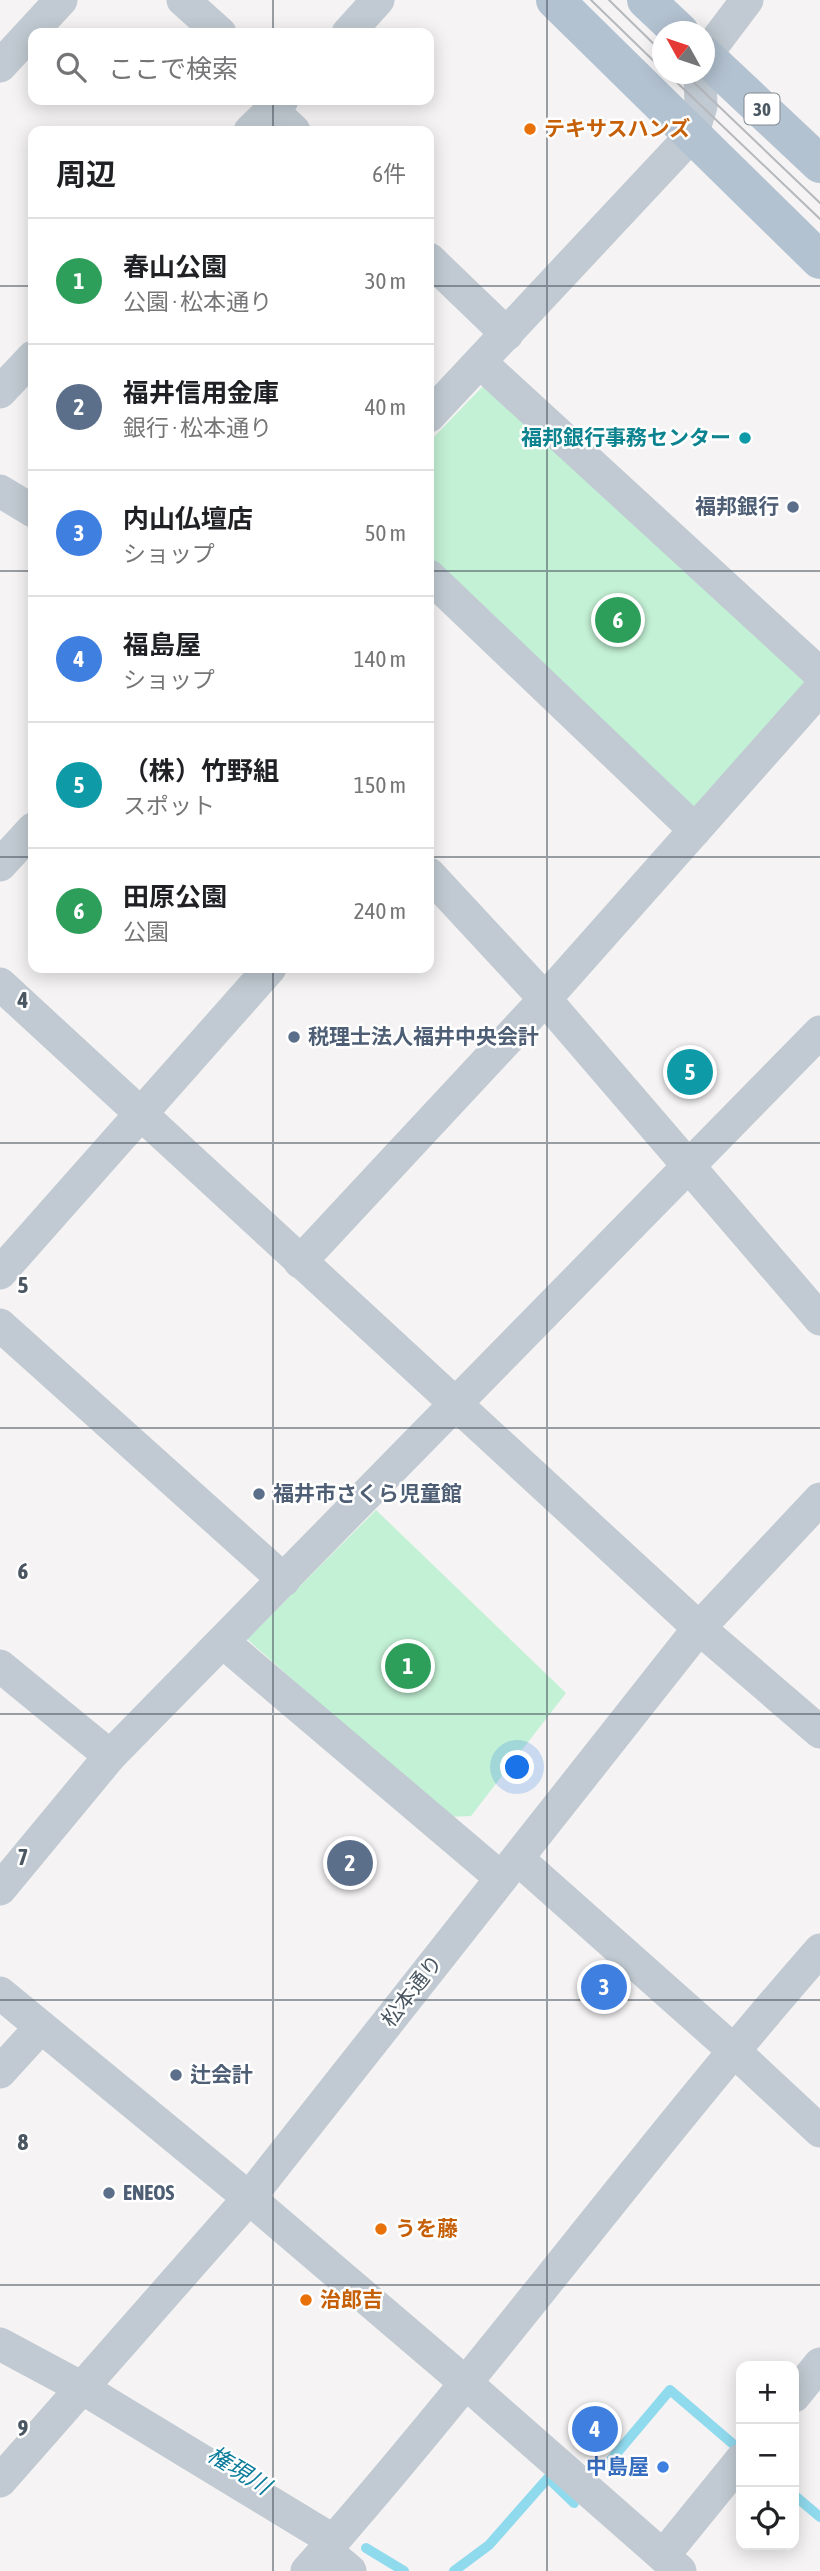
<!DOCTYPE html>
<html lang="ja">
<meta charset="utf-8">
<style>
:root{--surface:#fff;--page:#f2f2f2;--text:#202124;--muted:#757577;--line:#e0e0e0;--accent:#1a73e8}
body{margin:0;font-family:"Asap Condensed","Noto Sans JP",sans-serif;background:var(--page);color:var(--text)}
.controls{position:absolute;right:21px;bottom:21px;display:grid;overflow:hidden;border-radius:14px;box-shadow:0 4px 18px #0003}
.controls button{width:63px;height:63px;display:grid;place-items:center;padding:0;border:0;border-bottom:2px solid var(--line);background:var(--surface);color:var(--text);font:35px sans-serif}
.compass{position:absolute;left:652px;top:21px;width:63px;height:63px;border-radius:50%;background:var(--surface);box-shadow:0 4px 18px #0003;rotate:310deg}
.you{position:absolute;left:518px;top:1768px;width:24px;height:24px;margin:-18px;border:5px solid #fff;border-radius:50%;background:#1a73e8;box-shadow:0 0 0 10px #1a73e833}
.badge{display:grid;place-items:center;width:46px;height:46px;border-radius:50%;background:var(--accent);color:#fff;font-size:23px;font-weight:700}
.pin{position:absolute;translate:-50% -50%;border:4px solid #fff;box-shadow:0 2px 7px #0006}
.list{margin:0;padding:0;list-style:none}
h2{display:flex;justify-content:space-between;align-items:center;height:91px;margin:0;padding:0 28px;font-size:30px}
h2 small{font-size:23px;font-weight:400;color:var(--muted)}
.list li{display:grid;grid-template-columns:46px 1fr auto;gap:21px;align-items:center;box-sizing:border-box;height:126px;padding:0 28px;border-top:2px solid var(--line)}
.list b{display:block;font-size:26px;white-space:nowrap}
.list p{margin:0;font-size:23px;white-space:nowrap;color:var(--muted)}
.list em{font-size:23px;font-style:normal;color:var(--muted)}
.icon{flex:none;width:38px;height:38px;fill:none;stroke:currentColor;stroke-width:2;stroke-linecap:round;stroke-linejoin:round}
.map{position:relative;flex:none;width:820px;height:2571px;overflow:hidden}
.search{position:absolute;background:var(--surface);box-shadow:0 4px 18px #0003;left:28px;top:28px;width:406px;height:77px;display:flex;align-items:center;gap:18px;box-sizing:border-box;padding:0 24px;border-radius:14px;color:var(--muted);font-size:26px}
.panel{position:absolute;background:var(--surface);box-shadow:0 4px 18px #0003;left:28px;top:126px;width:406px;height:847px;border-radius:14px}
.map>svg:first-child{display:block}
.green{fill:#c3f1d5}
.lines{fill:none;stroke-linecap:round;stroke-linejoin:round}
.stream{stroke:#90daee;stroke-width:10}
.minor{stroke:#c1cad2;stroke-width:33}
.major{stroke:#b3c2d1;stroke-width:38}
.tram{stroke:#b5b8bd;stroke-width:2}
.grid{fill:none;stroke:#4a5661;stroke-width:2;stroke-opacity:0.55}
.food-dot{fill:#e8710a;stroke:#fff;stroke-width:2.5}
.culture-dot{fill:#0f9aa8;stroke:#fff;stroke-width:2.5}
.service-dot{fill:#5c6f8a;stroke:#fff;stroke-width:2.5}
.shop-dot{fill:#3f7fe0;stroke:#fff;stroke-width:2.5}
.labels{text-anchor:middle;stroke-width:5;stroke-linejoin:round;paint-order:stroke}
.shield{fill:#fff;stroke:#808990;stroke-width:2}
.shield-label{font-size:19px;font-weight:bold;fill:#4a5661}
.food-label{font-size:21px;font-weight:bold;fill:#c56008;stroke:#fff;text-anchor:start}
.culture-label{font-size:21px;font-weight:bold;fill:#0d838f;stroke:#fff;text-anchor:end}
.service-label{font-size:21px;font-weight:bold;fill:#4e5e75;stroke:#fff;text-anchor:start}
.street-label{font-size:21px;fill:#4a5661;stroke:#fff}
.shop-label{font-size:21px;font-weight:bold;fill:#366cbe;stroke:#fff;text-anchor:end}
.water-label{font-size:23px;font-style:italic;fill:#0c7c9b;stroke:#fff}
.grid-label{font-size:23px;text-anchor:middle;font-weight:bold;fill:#4a5661;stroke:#fff;stroke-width:5;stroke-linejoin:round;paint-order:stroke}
</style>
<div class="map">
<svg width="820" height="2571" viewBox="0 0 820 2571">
<rect width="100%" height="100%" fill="#f5f3f3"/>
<g class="green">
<polygon points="486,383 813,684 694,818 429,555 429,442"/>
<polygon points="376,1510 566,1693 471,1816 447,1817 247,1639"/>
</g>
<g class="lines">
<g class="stream">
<polyline points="605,2467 670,2390 733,2444"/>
<polyline points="794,2495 820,2517"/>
<polyline points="366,2548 404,2571"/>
<polyline points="454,2571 489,2545 548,2478 574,2503"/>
</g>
<g class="minor">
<polyline points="183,0 220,33"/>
<polyline points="348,33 378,0"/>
<polyline points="704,57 747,0"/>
<polyline points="0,66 61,0"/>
<polyline points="272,110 294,131"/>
<polyline points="250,131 282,100"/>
<polyline points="429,259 507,334"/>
<polyline points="480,362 820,674"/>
<polyline points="0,392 33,357"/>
<polyline points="429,416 692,135 701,106 700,74"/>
<polyline points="0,491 33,511"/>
<polyline points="429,576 695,830"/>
<polyline points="0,865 33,829"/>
<polyline points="429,874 545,999 820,1319"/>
<polyline points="0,984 699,1628 820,1732"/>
<polyline points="300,1262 545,999 820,689"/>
<polyline points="0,1273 270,968"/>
<polyline points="0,1325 284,1580"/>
<polyline points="223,1642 501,1878"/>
<polyline points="0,1666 110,1756"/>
<polyline points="518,1859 733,2050 820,2131"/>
<polyline points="0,1889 110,1756 820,1032"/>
<polyline points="0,1993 249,2198 467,2384 680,2571"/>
<polyline points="0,2072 41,2027"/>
<polyline points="0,2344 82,2388 334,2541"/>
<polyline points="794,2396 820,2364"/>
<polyline points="0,2481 249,2198 699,1628 820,1499"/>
<polyline points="325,2550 350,2571"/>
<polyline points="663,2556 741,2460"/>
<path d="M307,2571C485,2370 643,2152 820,1950"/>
</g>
<g class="major">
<polyline points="555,0 820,260"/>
<polyline points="646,0 680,32"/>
<polyline points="704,55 820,164"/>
</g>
<g class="tram">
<polyline points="591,0 662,69"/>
<polyline points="609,0 662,52"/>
<polyline points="668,74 820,219"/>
<polyline points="685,74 820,203"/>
</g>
</g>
<path class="grid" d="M273,0V33M547,0V2571M273,100V131M0,286H33M429,286H820M0,571H33M429,571H820M0,857H33M429,857H820M273,968V2571M0,1143H820M0,1428H820M0,1714H820M0,2000H820M0,2285H820"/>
<g class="food-dot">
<circle cx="530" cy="129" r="7"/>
<circle cx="381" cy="2229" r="7"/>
<circle cx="306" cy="2300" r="7"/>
</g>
<circle class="culture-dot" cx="745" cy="438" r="7"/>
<g class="service-dot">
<circle cx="793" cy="507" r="7"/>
<circle cx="294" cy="1037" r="7"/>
<circle cx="259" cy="1494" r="7"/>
<circle cx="176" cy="2075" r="7"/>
<circle cx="109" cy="2193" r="7"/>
</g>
<circle class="shop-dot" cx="663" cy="2467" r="7"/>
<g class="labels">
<rect class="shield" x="744.5" y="93.5" width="35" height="31" rx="5"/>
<g class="shield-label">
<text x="762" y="116">30</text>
</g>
<g class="food-label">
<text x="544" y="136">テキサスハンズ</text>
<text x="395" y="2236">うを藤</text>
<text x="320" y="2307">治郎吉</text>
</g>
<g class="culture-label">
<text x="731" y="445">福邦銀行事務センター</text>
</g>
<g class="service-label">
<text x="779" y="514" text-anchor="end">福邦銀行</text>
<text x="308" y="1044">税理士法人福井中央会計</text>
<text x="273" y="1501">福井市さくら児童館</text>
<text x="190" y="2082">辻会計</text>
<text x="123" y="2200">ENEOS</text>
</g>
<g class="street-label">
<text transform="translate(412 1991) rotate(-52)" y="7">松本通り</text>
</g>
<g class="shop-label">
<text x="649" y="2474">中島屋</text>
</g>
<g class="water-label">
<text transform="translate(239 2470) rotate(32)" y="8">権現川</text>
</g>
</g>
<g class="grid-label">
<text x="23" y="1008">4</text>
<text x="23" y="1293">5</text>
<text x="23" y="1579">6</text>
<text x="23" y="1865">7</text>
<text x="23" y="2150">8</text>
<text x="23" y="2436">9</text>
</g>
</svg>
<div class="controls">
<button>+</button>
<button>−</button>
<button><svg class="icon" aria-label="locate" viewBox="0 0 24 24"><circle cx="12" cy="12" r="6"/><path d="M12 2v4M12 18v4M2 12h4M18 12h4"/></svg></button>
</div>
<svg class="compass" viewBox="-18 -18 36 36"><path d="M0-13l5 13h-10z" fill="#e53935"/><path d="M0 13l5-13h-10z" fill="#757577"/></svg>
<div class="you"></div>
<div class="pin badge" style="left:408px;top:1666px;background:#2e9e5b">1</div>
<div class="pin badge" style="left:350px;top:1863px;background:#5c6f8a">2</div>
<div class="pin badge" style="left:604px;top:1987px;background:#3f7fe0">3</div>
<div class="pin badge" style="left:595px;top:2429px;background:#3f7fe0">4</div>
<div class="pin badge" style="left:690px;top:1072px;background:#0f9aa8">5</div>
<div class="pin badge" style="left:618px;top:620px;background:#2e9e5b">6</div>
<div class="search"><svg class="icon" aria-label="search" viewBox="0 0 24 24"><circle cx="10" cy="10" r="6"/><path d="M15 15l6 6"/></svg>ここで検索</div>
<section class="panel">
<h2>周辺<small>6件</small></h2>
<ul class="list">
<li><span class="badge" style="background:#2e9e5b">1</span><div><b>春山公園</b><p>公園 · 松本通り</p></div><em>30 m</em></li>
<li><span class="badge" style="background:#5c6f8a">2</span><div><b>福井信用金庫</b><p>銀行 · 松本通り</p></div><em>40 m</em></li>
<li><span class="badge" style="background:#3f7fe0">3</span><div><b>内山仏壇店</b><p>ショップ</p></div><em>50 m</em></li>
<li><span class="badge" style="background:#3f7fe0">4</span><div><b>福島屋</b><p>ショップ</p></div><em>140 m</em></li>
<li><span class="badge" style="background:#0f9aa8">5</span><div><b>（株）竹野組</b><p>スポット</p></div><em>150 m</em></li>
<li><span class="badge" style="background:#2e9e5b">6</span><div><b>田原公園</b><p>公園</p></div><em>240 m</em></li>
</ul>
</section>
</div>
